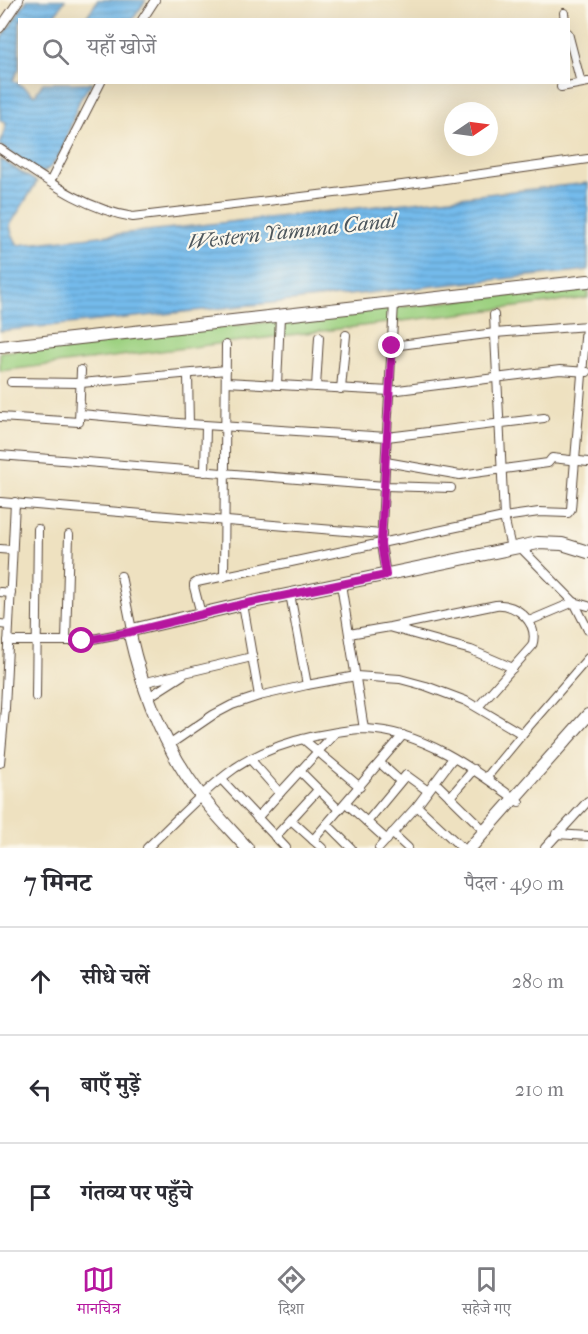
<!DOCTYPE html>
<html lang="hi">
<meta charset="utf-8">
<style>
:root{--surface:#fff;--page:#f2f2f3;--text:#2b2b33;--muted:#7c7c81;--line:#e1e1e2;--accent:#b5179e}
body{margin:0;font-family:"IM FELL French Canon","Noto Serif Devanagari",serif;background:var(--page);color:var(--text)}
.compass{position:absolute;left:444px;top:102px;width:54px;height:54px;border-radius:50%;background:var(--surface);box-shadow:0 6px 24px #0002;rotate:77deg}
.stop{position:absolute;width:18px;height:18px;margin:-14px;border:4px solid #b5179e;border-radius:50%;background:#fff}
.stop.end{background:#b5179e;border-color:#fff;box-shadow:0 2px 6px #0008}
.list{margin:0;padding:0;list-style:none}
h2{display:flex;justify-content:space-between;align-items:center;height:78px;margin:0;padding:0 24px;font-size:26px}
h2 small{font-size:20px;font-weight:400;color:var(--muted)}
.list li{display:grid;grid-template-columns:39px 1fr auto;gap:18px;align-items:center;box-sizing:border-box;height:108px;padding:0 24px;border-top:2px solid var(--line)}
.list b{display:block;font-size:22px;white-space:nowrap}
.list em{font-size:20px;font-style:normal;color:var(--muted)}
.icon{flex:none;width:33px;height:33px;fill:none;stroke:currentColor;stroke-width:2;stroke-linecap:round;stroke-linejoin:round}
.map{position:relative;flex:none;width:588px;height:848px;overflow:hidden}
.search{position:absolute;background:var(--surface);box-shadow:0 6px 24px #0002;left:18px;right:18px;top:18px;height:66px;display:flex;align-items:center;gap:15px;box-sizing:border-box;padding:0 21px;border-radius:0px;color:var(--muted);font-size:22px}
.sheet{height:402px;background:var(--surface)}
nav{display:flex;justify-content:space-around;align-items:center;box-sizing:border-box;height:84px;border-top:2px solid var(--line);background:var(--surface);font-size:16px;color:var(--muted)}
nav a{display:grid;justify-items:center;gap:3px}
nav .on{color:var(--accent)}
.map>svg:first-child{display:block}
.green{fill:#9dd181;stroke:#6c7e50;stroke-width:1.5}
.water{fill:url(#water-rules);stroke:#587285;stroke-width:1.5}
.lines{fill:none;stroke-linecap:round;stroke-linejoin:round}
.street-casing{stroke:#564536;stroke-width:10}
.secondary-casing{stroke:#564536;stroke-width:14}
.street{stroke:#fff;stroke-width:8}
.secondary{stroke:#fff;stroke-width:12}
.route{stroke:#b5179e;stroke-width:8}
.labels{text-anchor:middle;stroke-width:4.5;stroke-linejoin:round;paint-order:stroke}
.water-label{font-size:21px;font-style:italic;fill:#4c565c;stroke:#fbf7ec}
</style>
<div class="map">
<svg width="588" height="848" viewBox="0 0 588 848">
<defs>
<pattern id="water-rules" width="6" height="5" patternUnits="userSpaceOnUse" patternTransform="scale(1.5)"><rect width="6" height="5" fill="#74bbec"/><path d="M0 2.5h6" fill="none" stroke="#6098bf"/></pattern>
</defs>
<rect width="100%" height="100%" fill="#fbf7ec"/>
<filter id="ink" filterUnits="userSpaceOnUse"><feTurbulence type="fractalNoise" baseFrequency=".0167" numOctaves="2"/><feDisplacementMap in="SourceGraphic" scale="12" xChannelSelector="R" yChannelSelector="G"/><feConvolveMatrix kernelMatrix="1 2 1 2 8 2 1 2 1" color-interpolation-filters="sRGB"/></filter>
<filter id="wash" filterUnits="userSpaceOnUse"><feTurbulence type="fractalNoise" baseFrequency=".008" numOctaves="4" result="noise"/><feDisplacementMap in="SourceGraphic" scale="24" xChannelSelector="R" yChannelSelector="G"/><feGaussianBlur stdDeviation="1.35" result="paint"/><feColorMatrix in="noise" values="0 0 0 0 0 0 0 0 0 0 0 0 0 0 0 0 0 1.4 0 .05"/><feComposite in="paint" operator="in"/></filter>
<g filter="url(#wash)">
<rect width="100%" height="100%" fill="#eee1c0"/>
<polygon class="green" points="588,286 588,298 0,371 0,352"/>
<g class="water">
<path d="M27,0H65L52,19L20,20L19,69L13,80L35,95L43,83H92C87,89 82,95 79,102C69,124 65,161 42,173L0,146L6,124L0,120V41Z"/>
<polygon points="98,0 146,0 133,19 85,19"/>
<polygon points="0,159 37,182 10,225 12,235 18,245 588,183 588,270 0,331"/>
</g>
</g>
<g filter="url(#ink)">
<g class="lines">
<g class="street-casing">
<g id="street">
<polyline points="564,13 565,20"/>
<polyline points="142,20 155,0"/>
<polyline points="0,28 19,0"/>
<polyline points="568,33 581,83"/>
<polyline points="561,87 588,82"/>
<path d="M0,149C41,176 82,209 133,217L402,185L588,159"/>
<polyline points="50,182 101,82"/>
<polyline points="494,315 504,517 511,548"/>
<polyline points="392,346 495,333 588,326"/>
<polyline points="188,375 189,424"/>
<polyline points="11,382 81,383 226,370"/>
<polyline points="226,382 390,391 560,370 587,372"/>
<polyline points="277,385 280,316"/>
<polyline points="316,387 319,337"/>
<polyline points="341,389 346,335"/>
<polyline points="81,414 189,424 387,437 544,418"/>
<polyline points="0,417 79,422 81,370"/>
<polyline points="0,455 385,486 451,488"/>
<polyline points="386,462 460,475 548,463 552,458 588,462"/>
<polyline points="205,472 206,426"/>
<polyline points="0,502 382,534"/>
<polyline points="520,547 574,602 588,630"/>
<polyline points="0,549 12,550"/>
<polyline points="386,575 381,544 394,303"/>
<polyline points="121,576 132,630"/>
<polyline points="224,577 226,345"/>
<polyline points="341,584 364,729"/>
<polyline points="0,592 11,593"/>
<polyline points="290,594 307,685"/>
<polyline points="243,604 259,696"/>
<polyline points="201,614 194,587 194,584 197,582 504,517 539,512 568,513 571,509 586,326"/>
<polyline points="529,621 574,602 588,606"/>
<polyline points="0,624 9,625"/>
<polyline points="392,628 471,650 513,668"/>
<path d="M349,634L390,627L496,605C517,603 540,624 532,646L478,707"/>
<polyline points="8,641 82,641 130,632"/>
<polyline points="66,641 69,535"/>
<polyline points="142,683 252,657"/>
<polyline points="36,697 38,529"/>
<polyline points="147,698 183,675"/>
<polyline points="303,739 360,787"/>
<polyline points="169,745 213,715 232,705 259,696 307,685 356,676 400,679 426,686 466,701 522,734"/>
<polyline points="250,759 280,793"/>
<polyline points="0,763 5,708 15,502"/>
<polyline points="380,763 400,781"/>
<polyline points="300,771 339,810"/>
<polyline points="486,778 529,726 588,658"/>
<polyline points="221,779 286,848"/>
<polyline points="435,782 485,831"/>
<polyline points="450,797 474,769"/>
<polyline points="346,803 387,840"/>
<polyline points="417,806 462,848"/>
<polyline points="257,818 335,733"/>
<polyline points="291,820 322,848"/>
<polyline points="367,822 406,775 428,791"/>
<polyline points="327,824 351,848"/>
<polyline points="392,833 408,848"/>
<polyline points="556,834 588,836"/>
<polyline points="275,837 318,790"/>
<polyline points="313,840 403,735"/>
<path d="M147,848C176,821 203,791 235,768C259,752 288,742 315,736C331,733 349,729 365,729C423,731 474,769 519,802"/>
<polyline points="379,848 417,806 453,758"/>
<polyline points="545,848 588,801"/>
</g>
</g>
<g class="secondary-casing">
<g id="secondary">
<polyline points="0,347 588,281"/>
<path d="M247,848C232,831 215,814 201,796C164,748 143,692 130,635L132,630L243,604L538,543L562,544L588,552"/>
<polyline points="470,848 588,715"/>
</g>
</g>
<use href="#street" class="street"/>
<use href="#secondary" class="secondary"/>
</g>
</g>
<g class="lines" filter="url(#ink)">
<polyline class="route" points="82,641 130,632 243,604 386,575 381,544 392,346"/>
</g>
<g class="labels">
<g class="water-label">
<text transform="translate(292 231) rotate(-6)" y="7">Western Yamuna Canal</text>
</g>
</g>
</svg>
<svg class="compass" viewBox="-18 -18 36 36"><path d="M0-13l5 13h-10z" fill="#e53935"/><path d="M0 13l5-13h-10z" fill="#7c7c81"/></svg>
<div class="stop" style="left:82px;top:641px"></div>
<div class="stop end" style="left:392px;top:346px"></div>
<div class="search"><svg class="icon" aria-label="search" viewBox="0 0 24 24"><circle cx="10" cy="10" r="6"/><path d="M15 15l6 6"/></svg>यहाँ खोजें</div>
</div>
<section class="sheet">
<h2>7 मिनट<small>पैदल · 490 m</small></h2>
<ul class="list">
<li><svg class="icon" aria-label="ahead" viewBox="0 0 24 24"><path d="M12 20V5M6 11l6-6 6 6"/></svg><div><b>सीधे चलें</b></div><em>280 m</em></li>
<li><svg class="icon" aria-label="left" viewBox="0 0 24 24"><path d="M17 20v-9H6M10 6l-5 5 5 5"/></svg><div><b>बाएँ मुड़ें</b></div><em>210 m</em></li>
<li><svg class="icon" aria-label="arrive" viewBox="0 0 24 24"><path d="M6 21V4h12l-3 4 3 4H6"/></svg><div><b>गंतव्य पर पहुँचे</b></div></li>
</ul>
</section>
<nav>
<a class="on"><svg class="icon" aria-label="map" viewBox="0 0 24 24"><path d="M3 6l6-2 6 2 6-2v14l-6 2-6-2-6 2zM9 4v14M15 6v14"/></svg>मानचित्र</a>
<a><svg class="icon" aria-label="directions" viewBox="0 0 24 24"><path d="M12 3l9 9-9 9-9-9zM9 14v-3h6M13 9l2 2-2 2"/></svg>दिशा</a>
<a><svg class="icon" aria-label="saved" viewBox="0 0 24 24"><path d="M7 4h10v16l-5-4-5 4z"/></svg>सहेजे गए</a>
</nav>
